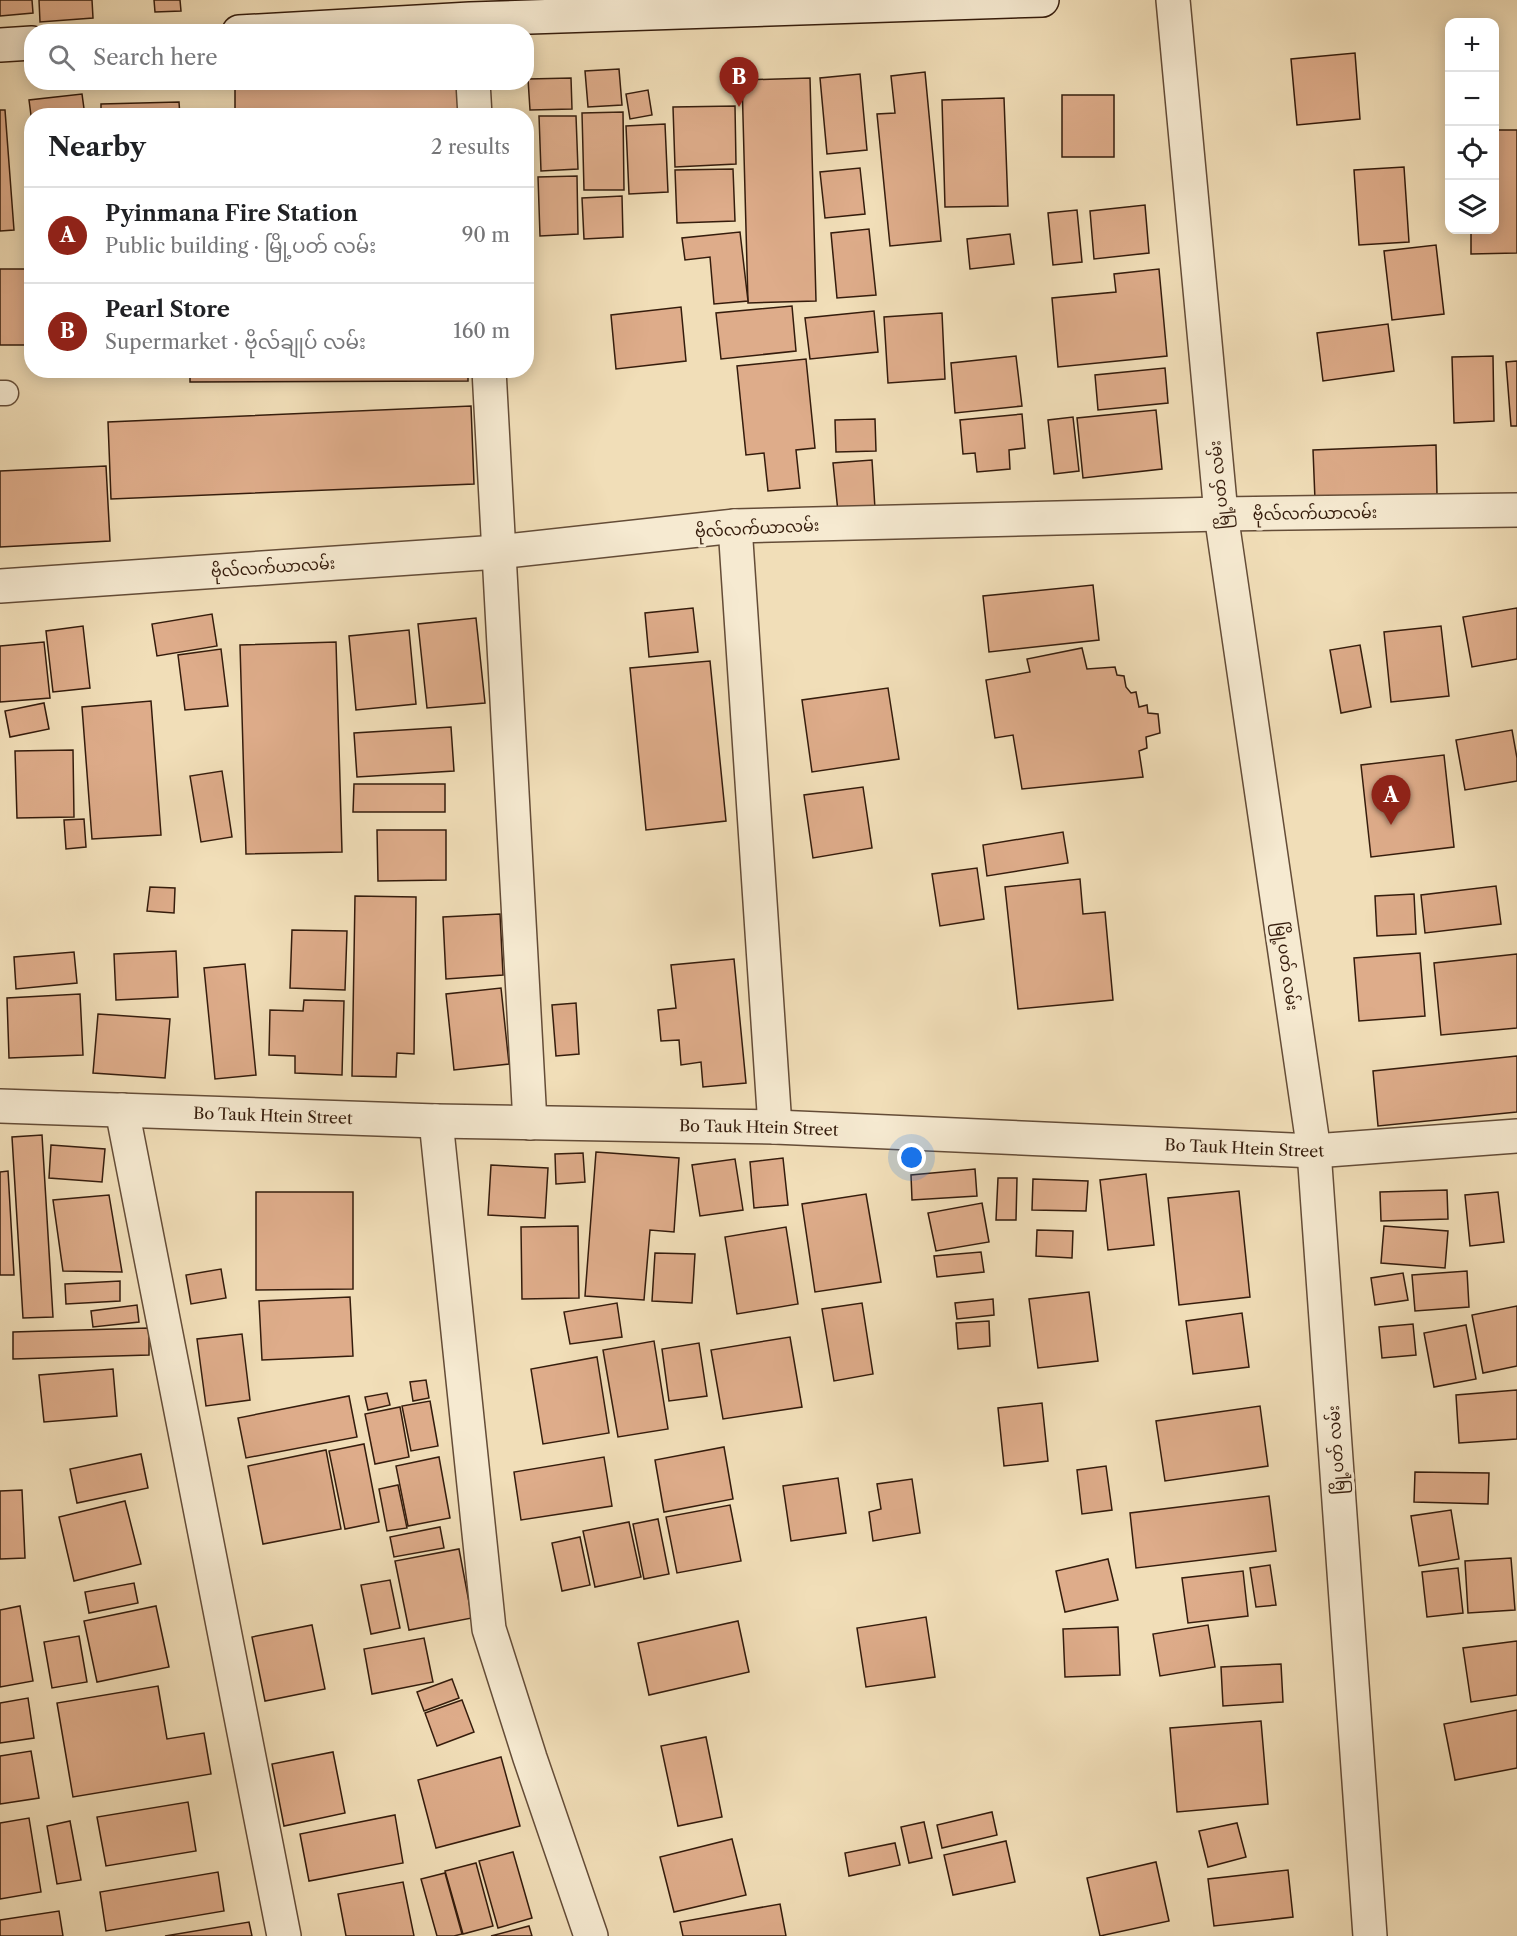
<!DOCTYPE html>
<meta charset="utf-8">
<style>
:root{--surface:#fff;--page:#f2f2f2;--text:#202124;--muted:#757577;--line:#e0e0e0;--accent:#8f2418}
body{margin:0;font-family:"Libre Caslon Text","Noto Sans Myanmar",serif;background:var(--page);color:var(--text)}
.controls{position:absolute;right:18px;top:18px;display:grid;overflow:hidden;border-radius:12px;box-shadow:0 3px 15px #0003}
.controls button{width:54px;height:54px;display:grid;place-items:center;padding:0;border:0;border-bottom:2px solid var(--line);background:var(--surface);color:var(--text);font:30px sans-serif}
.you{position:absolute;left:912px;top:1158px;width:21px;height:21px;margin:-15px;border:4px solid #fff;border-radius:50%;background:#1a73e8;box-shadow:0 0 0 9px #1a73e833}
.badge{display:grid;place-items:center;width:39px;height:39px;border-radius:50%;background:var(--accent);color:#fff;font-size:20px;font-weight:700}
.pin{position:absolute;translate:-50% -50px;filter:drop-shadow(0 2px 3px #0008)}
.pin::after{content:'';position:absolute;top:32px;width:21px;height:18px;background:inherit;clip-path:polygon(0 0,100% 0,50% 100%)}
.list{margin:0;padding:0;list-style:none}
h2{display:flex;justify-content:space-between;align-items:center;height:78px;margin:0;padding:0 24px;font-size:26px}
h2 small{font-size:20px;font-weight:400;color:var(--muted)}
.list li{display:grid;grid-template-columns:39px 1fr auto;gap:18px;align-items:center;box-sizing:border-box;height:96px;padding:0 24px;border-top:2px solid var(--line)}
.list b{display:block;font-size:22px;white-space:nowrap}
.list p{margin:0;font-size:20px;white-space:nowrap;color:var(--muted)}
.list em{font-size:20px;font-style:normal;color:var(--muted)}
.icon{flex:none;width:33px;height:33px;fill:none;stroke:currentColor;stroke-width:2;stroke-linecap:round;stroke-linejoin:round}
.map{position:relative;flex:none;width:1517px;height:1936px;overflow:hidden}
.search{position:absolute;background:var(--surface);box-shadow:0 3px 15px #0003;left:24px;top:24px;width:510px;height:66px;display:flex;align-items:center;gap:15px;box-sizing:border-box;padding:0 21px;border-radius:24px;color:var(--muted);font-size:22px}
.panel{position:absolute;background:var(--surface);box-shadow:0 3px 15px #0003;left:24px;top:108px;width:510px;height:270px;border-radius:24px}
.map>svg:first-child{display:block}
.building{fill:#deac8a;stroke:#351c0c;stroke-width:1.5}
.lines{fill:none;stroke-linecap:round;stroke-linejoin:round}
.service-casing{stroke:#644c37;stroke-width:27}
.minor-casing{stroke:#644c37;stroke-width:36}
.tertiary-casing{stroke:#644c37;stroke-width:36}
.secondary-casing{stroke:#351c0c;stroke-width:36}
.service{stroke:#f6ead1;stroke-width:24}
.minor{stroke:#f6ead1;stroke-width:33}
.tertiary{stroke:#f6ead1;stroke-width:33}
.secondary{stroke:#f6ead1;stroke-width:33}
.labels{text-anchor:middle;stroke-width:6;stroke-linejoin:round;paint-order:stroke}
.street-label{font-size:16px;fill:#351c0c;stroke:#f6ead1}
</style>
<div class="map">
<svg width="1517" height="1936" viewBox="0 0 1517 1936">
<rect width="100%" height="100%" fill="#f1deb8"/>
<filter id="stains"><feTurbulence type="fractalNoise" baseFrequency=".00333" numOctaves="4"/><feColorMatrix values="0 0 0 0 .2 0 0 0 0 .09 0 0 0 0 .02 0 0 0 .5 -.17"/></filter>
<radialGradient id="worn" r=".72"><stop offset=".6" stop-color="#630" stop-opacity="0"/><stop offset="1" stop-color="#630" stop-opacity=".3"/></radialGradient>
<g class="building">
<polygon points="0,0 32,0 33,13 0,16"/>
<polygon points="39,0 92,0 93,18 40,22"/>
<polygon points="154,0 180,0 181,11 155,12"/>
<polygon points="1355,53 1360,119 1297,125 1291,59"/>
<polygon points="619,69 622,105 588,107 585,71"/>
<polygon points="925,72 941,241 890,246 877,114 895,113 891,76"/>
<polygon points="860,74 867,150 827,154 820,78"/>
<polygon points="571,78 572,109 530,110 528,79"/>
<polygon points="810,78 816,301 748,303 742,80"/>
<polygon points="468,83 468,116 235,116 235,84"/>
<polygon points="648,90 652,115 630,119 626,94"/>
<polygon points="82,94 85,116 32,116 32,123 29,100"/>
<rect x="1062" y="95" width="52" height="62"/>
<polygon points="1004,98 1008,206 945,207 942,100"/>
<polygon points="179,102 180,116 101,116 101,104"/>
<polygon points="735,106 736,164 675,167 673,107"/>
<polygon points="0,110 5,110 14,230 0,231"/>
<polygon points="623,112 624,190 584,190 582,113"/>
<polygon points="539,116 576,116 578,169 541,171"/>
<polygon points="665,124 668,192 629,194 626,126"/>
<polygon points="1494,130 1517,130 1517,253 1471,254 1471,230 1494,230"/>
<polygon points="1404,167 1409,242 1359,245 1354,170"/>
<polygon points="860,168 865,214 825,218 820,172"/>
<polygon points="733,169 735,221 677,223 675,170"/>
<polygon points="577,176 578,234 540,236 538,177"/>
<polygon points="622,196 623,237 584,239 582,198"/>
<polygon points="1145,205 1149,253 1094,259 1090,211"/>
<polygon points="1077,210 1082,262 1053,265 1048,213"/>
<polygon points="869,229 876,295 837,298 831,233"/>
<polygon points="740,232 748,301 714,304 710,257 685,260 682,238"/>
<polygon points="1010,234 1014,264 970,269 967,239"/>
<polygon points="1436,245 1444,314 1392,320 1384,251"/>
<rect x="0" y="269" width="32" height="76"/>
<polygon points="1159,269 1167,356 1058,367 1052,298 1116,292 1114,274"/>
<polygon points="792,306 796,351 721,359 716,313"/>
<polygon points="681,307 686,361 616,369 611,315"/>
<polygon points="874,311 878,352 810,359 805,318"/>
<polygon points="942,313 945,379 888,383 884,317"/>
<polygon points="1388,324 1394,371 1323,381 1317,333"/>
<polygon points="1016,356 1022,406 955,413 951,363"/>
<polygon points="1493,356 1494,421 1454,423 1452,357"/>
<polygon points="806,359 815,448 796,450 800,488 768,491 764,453 746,455 737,366"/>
<polygon points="1517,361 1517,426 1511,426 1506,362"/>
<polygon points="1165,368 1168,403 1098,410 1095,375"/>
<polygon points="190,370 468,370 468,381 190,382"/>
<polygon points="471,406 474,484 111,499 108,422"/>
<polygon points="1156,410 1162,469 1083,478 1077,418"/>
<polygon points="1022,414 1025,448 1009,450 1010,469 977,472 975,453 963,454 960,420"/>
<polygon points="1073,417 1079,471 1054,474 1048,420"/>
<polygon points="875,419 876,451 836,452 835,420"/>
<polygon points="1436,445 1437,495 1315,500 1313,450"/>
<polygon points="872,460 875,509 838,512 833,463"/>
<polygon points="106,466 110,541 0,547 0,471"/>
<polygon points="1093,585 1099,640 989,652 983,596"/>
<polygon points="693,608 698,652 649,657 645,613"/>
<polygon points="1517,608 1517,659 1472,667 1463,617"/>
<polygon points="212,614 217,646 157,656 152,624"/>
<polygon points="476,618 485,703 427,708 418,624"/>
<polygon points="83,626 90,688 53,692 46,631"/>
<polygon points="1441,626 1449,696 1391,702 1384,632"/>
<polygon points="409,630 416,704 356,710 349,636"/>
<polygon points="44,642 50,698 0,702 0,646"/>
<polygon points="336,642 342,852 246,854 240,645"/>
<polygon points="1360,645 1371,707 1341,713 1330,650"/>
<polygon points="1082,648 1087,669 1115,667 1117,675 1124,676 1126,687 1131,693 1136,692 1139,707 1147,705 1148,713 1158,714 1160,733 1146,737 1147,748 1139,751 1143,777 1022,789 1013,735 995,738 986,680 1030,672 1027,659"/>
<polygon points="221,649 228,706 185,710 178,655"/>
<polygon points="710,661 726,821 646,830 630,668"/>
<polygon points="888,688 899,759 812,772 802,700"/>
<polygon points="151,701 161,835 92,839 82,707"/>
<polygon points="44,703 49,729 10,737 5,711"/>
<polygon points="451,727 454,771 357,777 354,733"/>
<polygon points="1512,730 1517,758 1517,781 1465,790 1456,740"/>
<polygon points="73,750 74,817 17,818 15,751"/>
<polygon points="1444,755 1454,847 1371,857 1361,765"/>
<polygon points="222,771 232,837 201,842 190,776"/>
<polygon points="354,784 445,784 445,812 353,812"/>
<polygon points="863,787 872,848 813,858 804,795"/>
<polygon points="84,819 86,847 66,849 64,820"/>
<polygon points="377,830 446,830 446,880 378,881"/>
<polygon points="1063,832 1068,863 987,876 983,845"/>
<polygon points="977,868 984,919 940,926 932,874"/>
<polygon points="1080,879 1083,914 1105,912 1113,1000 1018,1009 1005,887"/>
<polygon points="1496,886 1501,924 1425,933 1421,895"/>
<polygon points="150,887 175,888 174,913 147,911"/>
<polygon points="1414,894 1416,934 1377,936 1375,896"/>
<polygon points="355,896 416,897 414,1054 397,1053 396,1077 352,1076"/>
<polygon points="500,914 503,975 446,979 443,917"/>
<polygon points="292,930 347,931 345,990 290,988"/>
<polygon points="176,951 178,997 116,1000 114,954"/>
<polygon points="74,952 77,983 16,989 14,957"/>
<polygon points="1420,953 1425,1016 1359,1021 1354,958"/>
<polygon points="1517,954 1517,1028 1441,1035 1434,963"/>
<polygon points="734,959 746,1083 703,1087 701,1062 681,1065 679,1040 661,1041 658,1010 676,1008 671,965"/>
<polygon points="245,964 256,1075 215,1079 204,968"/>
<polygon points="501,988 509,1064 454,1070 446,994"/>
<polygon points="80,994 83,1055 9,1058 7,998"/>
<polygon points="304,1000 344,1001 342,1075 295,1073 295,1056 269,1055 270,1010 303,1011"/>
<polygon points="576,1003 579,1054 556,1056 552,1005"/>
<polygon points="98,1014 170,1019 165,1078 93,1073"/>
<polygon points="1517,1056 1517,1112 1378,1126 1373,1071"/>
<polygon points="42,1135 53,1317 23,1318 12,1137"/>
<polygon points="51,1145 105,1149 102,1182 49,1178"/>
<polygon points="596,1152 679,1158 674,1232 650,1230 644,1300 585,1296"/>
<polygon points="583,1153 585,1182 556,1184 555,1154"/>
<polygon points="783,1158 788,1205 754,1208 750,1162"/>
<polygon points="735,1159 743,1210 700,1216 692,1165"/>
<polygon points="491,1165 548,1168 545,1218 488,1215"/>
<polygon points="975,1169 977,1196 912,1200 911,1175"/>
<polygon points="8,1171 14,1275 0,1275 0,1172"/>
<polygon points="1146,1174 1154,1245 1108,1250 1100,1180"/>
<polygon points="998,1178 1017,1178 1016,1220 996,1220"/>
<polygon points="1033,1179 1088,1181 1086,1211 1032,1210"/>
<polygon points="1447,1190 1448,1219 1381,1221 1380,1192"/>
<polygon points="1239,1191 1250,1297 1179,1305 1168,1198"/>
<polygon points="256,1192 353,1192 353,1289 256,1290"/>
<polygon points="1498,1192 1504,1242 1470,1246 1465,1195"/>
<polygon points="866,1194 881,1282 815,1292 802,1204"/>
<polygon points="109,1195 122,1272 63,1271 53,1200"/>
<polygon points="982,1203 989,1242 936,1251 928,1213"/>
<polygon points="578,1226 579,1298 522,1299 521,1227"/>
<polygon points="1384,1226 1448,1231 1445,1268 1381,1263"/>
<polygon points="786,1227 798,1304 737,1314 725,1237"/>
<polygon points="1037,1230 1073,1231 1072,1258 1036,1256"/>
<polygon points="981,1252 984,1272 937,1277 934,1256"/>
<polygon points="655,1253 695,1254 692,1303 652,1301"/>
<polygon points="221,1269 226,1298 191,1304 186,1275"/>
<polygon points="1467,1271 1469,1307 1415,1311 1412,1275"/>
<polygon points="1403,1273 1408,1300 1375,1305 1371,1278"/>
<polygon points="120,1281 120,1301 66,1304 65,1284"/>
<polygon points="1089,1292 1098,1361 1038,1368 1029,1299"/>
<polygon points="350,1297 353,1356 262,1360 259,1301"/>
<polygon points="993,1299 994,1315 957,1319 955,1303"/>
<polygon points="617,1303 622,1337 570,1344 564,1312"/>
<polygon points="862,1303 873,1374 834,1381 822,1309"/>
<polygon points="137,1305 139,1322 93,1327 91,1311"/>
<polygon points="1517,1306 1517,1366 1483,1373 1472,1315"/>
<polygon points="1242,1313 1249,1367 1193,1374 1186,1321"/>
<polygon points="989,1321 990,1346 958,1349 956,1323"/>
<polygon points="1413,1324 1416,1355 1382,1358 1379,1327"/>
<polygon points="1466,1325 1476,1379 1434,1387 1424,1333"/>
<polygon points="149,1328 149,1355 13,1359 13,1332"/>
<polygon points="242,1334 250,1400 206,1406 197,1339"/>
<polygon points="790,1337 802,1407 723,1419 711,1350"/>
<polygon points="654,1341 668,1429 618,1437 603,1350"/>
<polygon points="699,1343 707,1396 669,1401 662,1349"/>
<polygon points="597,1357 609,1433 543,1444 531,1369"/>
<polygon points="113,1369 117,1416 44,1422 39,1375"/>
<polygon points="426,1380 429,1398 413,1401 410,1382"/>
<polygon points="1517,1390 1517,1439 1459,1443 1456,1395"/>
<polygon points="387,1393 390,1405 368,1410 365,1397"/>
<polygon points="349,1396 357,1437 246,1458 238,1418"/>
<polygon points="430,1401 438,1446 411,1451 402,1406"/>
<polygon points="1042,1403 1048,1461 1004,1466 998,1408"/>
<polygon points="1260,1406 1268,1466 1165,1481 1156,1421"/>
<polygon points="400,1407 409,1457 375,1464 365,1414"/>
<polygon points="364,1444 379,1522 345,1529 329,1451"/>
<polygon points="724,1447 733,1499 664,1512 655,1460"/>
<polygon points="326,1450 341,1529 263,1544 248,1466"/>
<polygon points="141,1454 148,1488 77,1503 70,1469"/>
<polygon points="439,1457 450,1518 408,1526 396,1466"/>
<polygon points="604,1457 612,1506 521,1520 514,1472"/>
<polygon points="1106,1466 1112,1510 1082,1514 1077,1470"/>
<polygon points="1415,1472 1489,1473 1488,1504 1414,1502"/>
<polygon points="838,1478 846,1533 791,1541 783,1486"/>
<polygon points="912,1479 920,1533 873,1541 869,1512 881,1509 877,1484"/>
<polygon points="398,1485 407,1528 387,1531 379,1489"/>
<polygon points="22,1490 25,1558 0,1559 0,1491"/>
<polygon points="1269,1496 1276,1551 1136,1568 1130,1513"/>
<polygon points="125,1501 141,1564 74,1581 59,1517"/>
<polygon points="730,1505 741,1561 677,1573 666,1517"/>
<polygon points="1451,1510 1459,1559 1419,1566 1411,1516"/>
<polygon points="658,1519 669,1574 644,1579 633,1524"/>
<polygon points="629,1522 641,1577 595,1587 583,1531"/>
<polygon points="440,1527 444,1548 394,1557 390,1537"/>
<polygon points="580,1537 590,1585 562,1591 552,1543"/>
<polygon points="459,1549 472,1618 409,1630 395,1561"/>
<polygon points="1511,1558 1515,1610 1468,1613 1465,1561"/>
<polygon points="1108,1559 1118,1600 1065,1612 1056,1571"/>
<polygon points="1270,1565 1276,1605 1256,1607 1250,1568"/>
<polygon points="1458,1568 1463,1613 1427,1617 1422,1572"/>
<polygon points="1243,1571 1248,1616 1188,1623 1182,1578"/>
<polygon points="390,1580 400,1628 371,1634 361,1585"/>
<polygon points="134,1583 138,1603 89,1613 85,1592"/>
<polygon points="20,1606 33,1681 0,1687 0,1610"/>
<polygon points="156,1606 169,1667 97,1682 84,1621"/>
<polygon points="926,1617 935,1677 866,1687 857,1628"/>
<polygon points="738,1621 749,1672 649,1695 638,1643"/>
<polygon points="312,1625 325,1689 265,1701 252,1637"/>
<polygon points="1208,1625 1215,1667 1160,1676 1153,1634"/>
<polygon points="1118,1627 1120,1675 1065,1677 1063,1629"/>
<polygon points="79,1636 87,1682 52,1688 44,1642"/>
<polygon points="424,1638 433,1682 372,1694 364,1649"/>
<polygon points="1517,1641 1517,1695 1471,1702 1463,1648"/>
<polygon points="1281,1664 1283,1702 1223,1706 1221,1667"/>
<polygon points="452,1679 459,1698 424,1711 417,1692"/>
<polygon points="158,1686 167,1739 204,1733 211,1774 73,1797 57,1703"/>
<polygon points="28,1698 34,1738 0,1743 0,1703"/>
<polygon points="462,1700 474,1732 437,1746 425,1713"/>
<polygon points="1517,1710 1517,1768 1455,1780 1444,1724"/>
<polygon points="1261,1721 1268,1804 1177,1812 1170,1728"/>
<polygon points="706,1737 722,1817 678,1826 661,1746"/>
<polygon points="31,1751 39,1798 0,1804 0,1756"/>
<polygon points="333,1752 345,1813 284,1826 272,1764"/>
<polygon points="501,1757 520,1826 436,1848 418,1780"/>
<polygon points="188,1802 196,1851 106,1866 97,1817"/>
<polygon points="992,1812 997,1835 942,1848 937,1825"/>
<polygon points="395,1815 403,1863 309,1881 300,1834"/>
<polygon points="29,1818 41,1892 0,1899 0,1823"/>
<polygon points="70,1821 81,1880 57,1884 47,1826"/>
<polygon points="924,1822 932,1858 909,1863 901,1827"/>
<polygon points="1237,1823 1246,1857 1208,1867 1199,1831"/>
<polygon points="732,1839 746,1895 674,1912 660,1857"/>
<polygon points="1006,1841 1015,1882 953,1895 944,1855"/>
<polygon points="895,1843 900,1865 849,1876 845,1853"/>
<polygon points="513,1852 532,1918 498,1928 479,1861"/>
<polygon points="1156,1862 1169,1921 1100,1936 1087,1878"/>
<polygon points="476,1863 493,1926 463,1934 445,1871"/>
<polygon points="1288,1870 1293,1917 1214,1926 1208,1879"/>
<polygon points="218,1872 224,1911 106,1931 100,1892"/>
<polygon points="445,1873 462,1934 454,1936 437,1936 421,1879"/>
<polygon points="403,1882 414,1936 346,1936 338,1894"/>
<polygon points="780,1904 786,1936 683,1936 680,1922"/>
<polygon points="59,1911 63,1936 0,1936 0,1920"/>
<polygon points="249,1922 252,1936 165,1936"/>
<polygon points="529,1926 532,1936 491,1936"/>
</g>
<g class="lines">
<g class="service-casing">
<polyline id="service" points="0,393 6,393"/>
</g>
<g class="minor-casing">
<g id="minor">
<polyline points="473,82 475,116"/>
<polyline points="489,370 530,1123"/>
<polyline points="735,526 775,1127"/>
<polyline points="0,586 498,552 735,526 1221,514 1517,510"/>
<polyline points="122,1110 284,1936"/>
<polyline points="436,1121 489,1629 530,1758 591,1936"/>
</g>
</g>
<g class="tertiary-casing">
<g id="tertiary">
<polyline points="1173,0 1221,514 1314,1151 1370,1936"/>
<path id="s1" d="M0,1106L436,1121L775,1127L1314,1151L1517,1136"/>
</g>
</g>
<g class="secondary-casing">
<g id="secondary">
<polyline points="239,32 470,19 1042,0"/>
<polyline points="0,45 32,43"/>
</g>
</g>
<use href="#service" class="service"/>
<use href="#minor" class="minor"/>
<use href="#tertiary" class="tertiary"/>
<use href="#secondary" class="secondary"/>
</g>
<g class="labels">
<g class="street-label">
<text transform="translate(1219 485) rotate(-96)" y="6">မြို့ပတ် လမ်း</text>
<text transform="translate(1315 513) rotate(-1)" y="6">ဗိုလ်လက်ယာလမ်း</text>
<text transform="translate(757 528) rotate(-3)" y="6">ဗိုလ်လက်ယာလမ်း</text>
<text transform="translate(273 567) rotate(-4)" y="6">ဗိုလ်လက်ယာလမ်း</text>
<text transform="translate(1287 966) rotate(82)" y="6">မြို့ပတ် လမ်း</text>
<text dy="6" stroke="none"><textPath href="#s1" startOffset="273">Bo Tauk Htein Street</textPath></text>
<text dy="6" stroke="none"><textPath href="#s1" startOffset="759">Bo Tauk Htein Street</textPath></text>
<text dy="6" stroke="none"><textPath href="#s1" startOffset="1245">Bo Tauk Htein Street</textPath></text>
<text transform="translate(1336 1450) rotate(-94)" y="6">မြို့ပတ် လမ်း</text>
</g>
</g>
<rect width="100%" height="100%" filter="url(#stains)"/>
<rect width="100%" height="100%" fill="url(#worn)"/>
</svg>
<div class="controls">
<button>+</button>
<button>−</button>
<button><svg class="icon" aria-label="locate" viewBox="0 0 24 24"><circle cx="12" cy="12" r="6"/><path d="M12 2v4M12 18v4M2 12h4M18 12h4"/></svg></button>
<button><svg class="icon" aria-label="layers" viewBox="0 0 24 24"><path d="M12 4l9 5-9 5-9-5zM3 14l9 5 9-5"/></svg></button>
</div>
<div class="you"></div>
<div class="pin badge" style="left:1391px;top:825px">A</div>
<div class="pin badge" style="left:739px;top:107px">B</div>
<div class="search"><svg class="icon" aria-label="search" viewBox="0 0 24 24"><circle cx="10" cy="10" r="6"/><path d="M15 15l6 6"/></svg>Search here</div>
<section class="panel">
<h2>Nearby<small>2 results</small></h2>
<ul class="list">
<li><span class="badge">A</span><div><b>Pyinmana Fire Station</b><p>Public building · မြို့ပတ် လမ်း</p></div><em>90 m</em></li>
<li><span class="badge">B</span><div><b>Pearl Store</b><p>Supermarket · ဗိုလ်ချုပ် လမ်း</p></div><em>160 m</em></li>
</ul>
</section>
</div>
